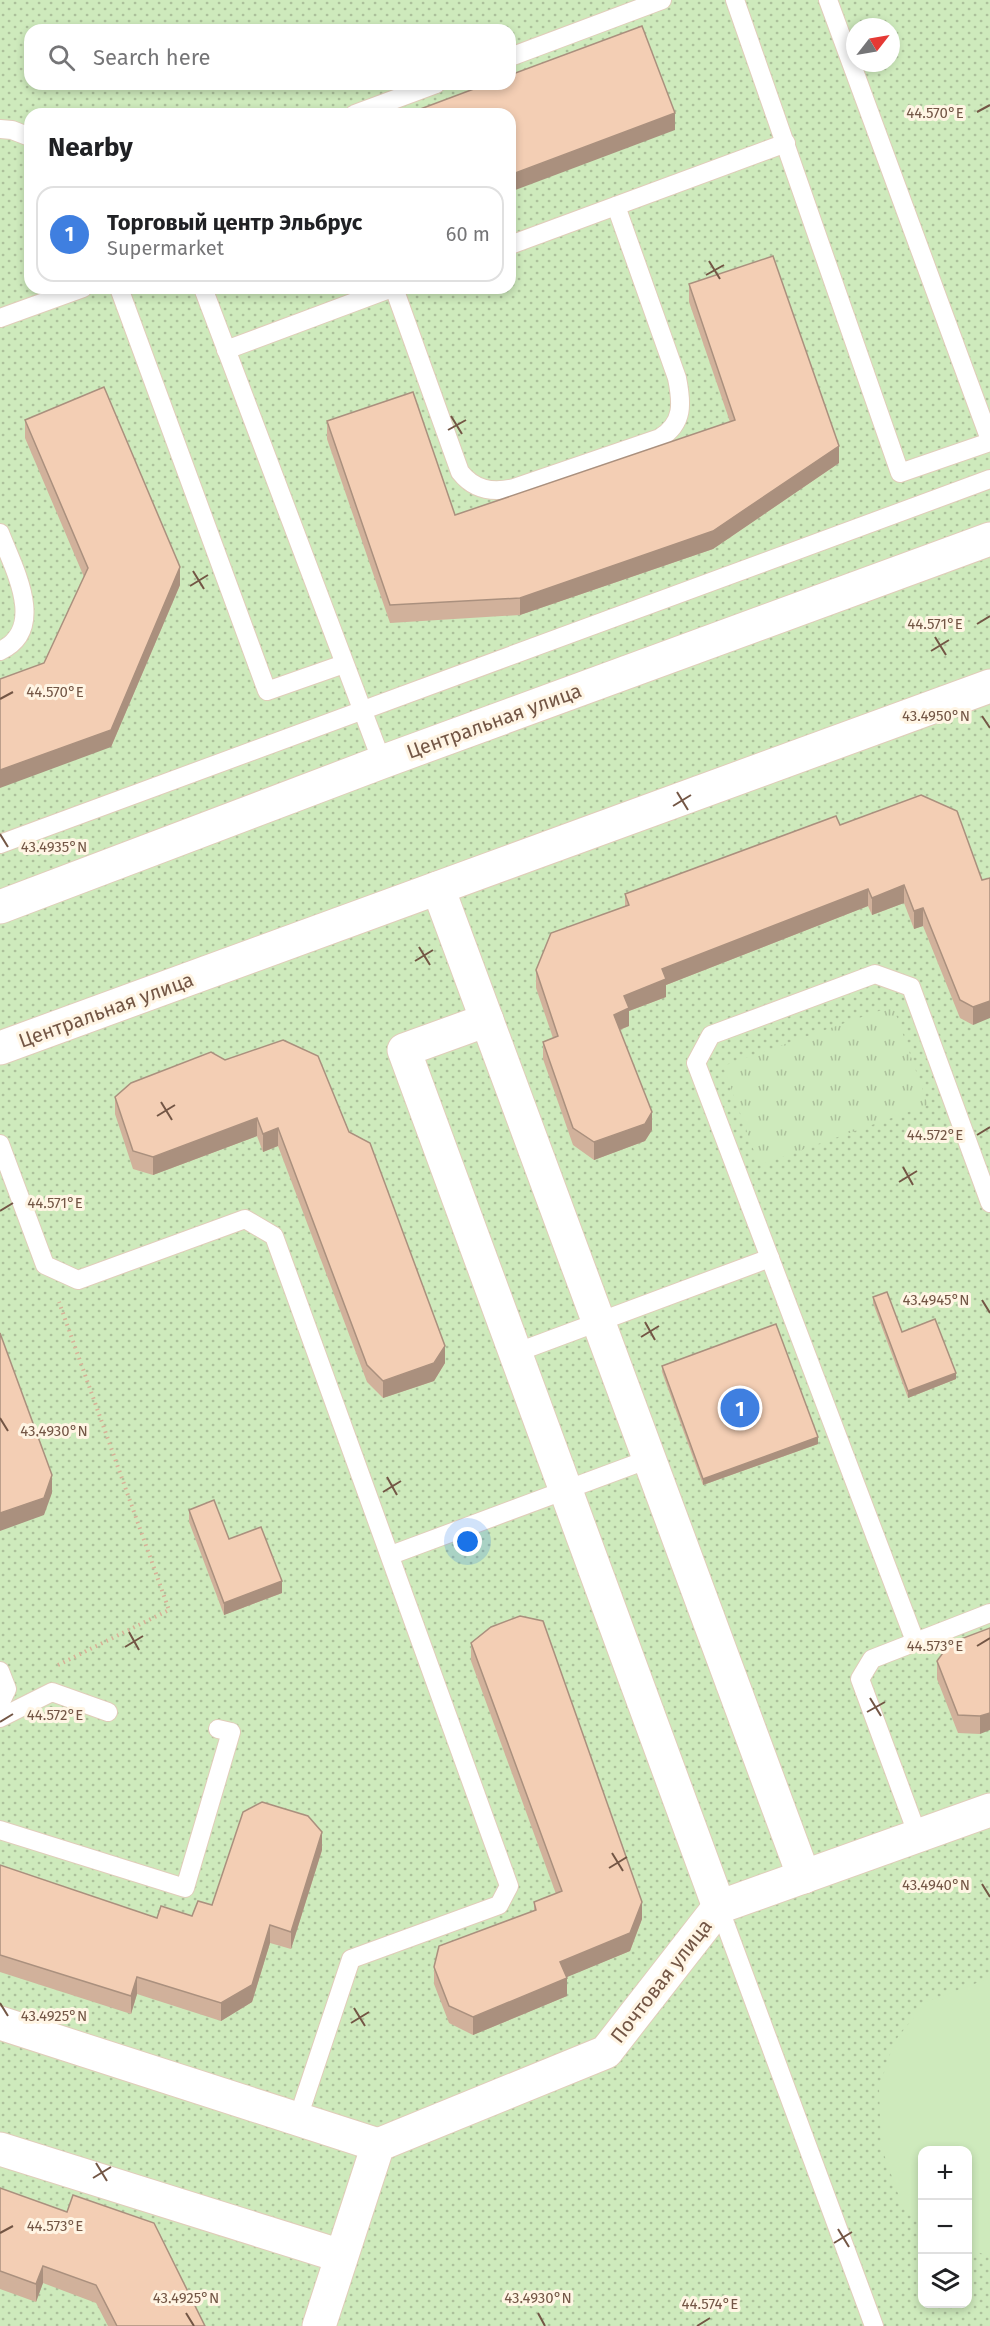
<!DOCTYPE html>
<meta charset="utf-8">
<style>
:root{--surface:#fff;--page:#f2f2f2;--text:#202124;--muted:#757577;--line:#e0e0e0;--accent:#ea580c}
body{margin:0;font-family:"Fira Sans",sans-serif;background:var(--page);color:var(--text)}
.controls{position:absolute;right:18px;bottom:18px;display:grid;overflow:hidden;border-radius:12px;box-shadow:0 3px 9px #0003}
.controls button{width:54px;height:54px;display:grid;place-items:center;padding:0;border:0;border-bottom:2px solid var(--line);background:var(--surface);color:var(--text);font:30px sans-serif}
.compass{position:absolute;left:846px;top:18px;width:54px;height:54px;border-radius:50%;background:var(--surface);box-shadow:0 3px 9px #0003;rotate:59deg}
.you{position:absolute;left:468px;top:1542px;width:21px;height:21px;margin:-15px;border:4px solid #fff;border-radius:50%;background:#1a73e8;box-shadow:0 0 0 9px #1a73e833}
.badge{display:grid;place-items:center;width:39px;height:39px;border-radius:50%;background:var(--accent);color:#fff;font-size:20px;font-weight:700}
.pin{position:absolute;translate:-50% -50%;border:3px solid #fff;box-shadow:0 2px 6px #0006}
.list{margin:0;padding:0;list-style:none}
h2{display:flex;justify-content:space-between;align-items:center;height:78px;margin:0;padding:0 24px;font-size:26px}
h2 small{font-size:20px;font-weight:400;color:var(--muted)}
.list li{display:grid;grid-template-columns:39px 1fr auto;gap:18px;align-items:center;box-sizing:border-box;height:96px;margin:0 12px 12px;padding:0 12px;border:2px solid var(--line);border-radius:18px}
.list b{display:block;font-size:22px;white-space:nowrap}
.list p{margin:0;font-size:20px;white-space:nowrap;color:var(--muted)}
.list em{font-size:20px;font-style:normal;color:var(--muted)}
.icon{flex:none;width:33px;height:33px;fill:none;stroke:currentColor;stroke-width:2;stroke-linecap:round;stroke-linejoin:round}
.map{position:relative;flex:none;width:990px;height:2326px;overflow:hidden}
.search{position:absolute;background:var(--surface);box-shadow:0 3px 9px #0003;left:24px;top:24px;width:492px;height:66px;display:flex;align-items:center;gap:15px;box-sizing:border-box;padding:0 21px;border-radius:18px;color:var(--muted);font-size:22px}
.panel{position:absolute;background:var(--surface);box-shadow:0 3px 9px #0003;left:24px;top:108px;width:492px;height:186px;border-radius:18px}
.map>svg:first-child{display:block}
.grass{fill:url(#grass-dots);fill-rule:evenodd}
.park{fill:url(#park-tufts)}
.pitch{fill:#ceeabc}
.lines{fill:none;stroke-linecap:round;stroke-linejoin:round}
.service-casing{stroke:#e1cdba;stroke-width:20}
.minor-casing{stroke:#e1cdba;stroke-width:35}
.path{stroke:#d8b198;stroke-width:4;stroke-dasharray:1.5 4.5;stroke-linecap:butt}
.service{stroke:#fff;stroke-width:18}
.minor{stroke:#fff;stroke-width:33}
.wall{fill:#d1b19b}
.shaded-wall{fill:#aa907e}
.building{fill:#f3ceb4;stroke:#aa907e;stroke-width:1.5}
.ticks{fill:none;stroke:#735645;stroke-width:2}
.labels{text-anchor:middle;stroke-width:6;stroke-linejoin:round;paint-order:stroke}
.street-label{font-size:20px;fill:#735645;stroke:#fff5e4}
.ticks-label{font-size:15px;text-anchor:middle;fill:#735645;stroke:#fff5e4;stroke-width:6;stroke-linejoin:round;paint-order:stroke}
</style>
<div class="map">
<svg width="990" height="2326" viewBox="0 0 990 2326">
<defs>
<pattern id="grass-dots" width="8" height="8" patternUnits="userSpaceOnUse" patternTransform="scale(1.5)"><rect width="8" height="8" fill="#ceeabc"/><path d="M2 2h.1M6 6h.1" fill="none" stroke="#acc09b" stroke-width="1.8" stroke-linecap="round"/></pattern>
<pattern id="park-tufts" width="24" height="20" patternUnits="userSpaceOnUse" patternTransform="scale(1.5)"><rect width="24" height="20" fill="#ceeabc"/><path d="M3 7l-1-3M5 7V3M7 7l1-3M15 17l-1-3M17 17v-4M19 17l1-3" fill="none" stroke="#acc09b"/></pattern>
</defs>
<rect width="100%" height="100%" fill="#fdf1dd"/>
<path class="grass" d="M0,0H990V2326H0ZM855,27H891V63H855ZM30,30H510V84H30ZM30,114H510V288H30ZM922,2150H968V2304H922Z"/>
<polygon class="park" points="893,1006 928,1105 759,1165 723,1066"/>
<polygon class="pitch" points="990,1978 990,2257 968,2248 968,2150 922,2150 922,2221 902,2205 881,2146 879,2088 894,2042 926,2002"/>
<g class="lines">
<g class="service-casing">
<g id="service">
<polyline points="735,0 900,473 990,442"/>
<polyline points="828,0 990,440"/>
<polyline points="510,57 662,0"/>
<polyline points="355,114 436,84"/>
<polyline points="0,129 12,130 30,137"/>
<polyline points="510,245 786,143"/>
<polyline points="119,288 267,691 344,664"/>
<polyline points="203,288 382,762"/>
<path d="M394,288L460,472C474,490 492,493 514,488L660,438C684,423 682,403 677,378L616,206"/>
<polyline points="0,318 83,288"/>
<polyline points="226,350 392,288"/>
<path d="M0,533C13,567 48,629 0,651"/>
<polyline points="0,844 990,479"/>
<polyline points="0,1144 45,1265 78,1280 245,1219 274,1236 509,1886 499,1905 351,1959 298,2118"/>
<polyline points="515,1353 770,1258"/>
<polyline points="391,1555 649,1459"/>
<polyline points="915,1641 696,1063 711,1035 875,974 911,987 990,1203"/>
<polyline points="0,1671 7,1689 0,1704"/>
<polyline points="0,1718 52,1692 108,1712"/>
<polyline points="0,1830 185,1888 231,1732 218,1729"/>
<polyline points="918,1836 860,1679 872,1659 990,1613"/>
<polyline points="719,1907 874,2326"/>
</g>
</g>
<g class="minor-casing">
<g id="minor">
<polyline points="438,888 804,1877"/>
<polyline points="0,907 382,762 990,539"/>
<polyline points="487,1020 404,1050 719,1907"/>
<polyline points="0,1048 990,686"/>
<polyline points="0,2023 378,2145"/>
<polyline points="0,2149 341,2256"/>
<polyline points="319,2326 378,2145 606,2052 719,1907 990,1810"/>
</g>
</g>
<polyline class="path" points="58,1665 169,1610 59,1302"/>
<use href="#service" class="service"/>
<use href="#minor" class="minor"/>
</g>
<g class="wall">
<polygon points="689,284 839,463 713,549 520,615 390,623 327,439 327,421 455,515 730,422 689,302"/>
<polygon points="25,420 180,585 111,747 44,663 84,577 25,438"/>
<polygon points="840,825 982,880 973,1025 960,1018 923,926 914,929 904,903 872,915 868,906 666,985 666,997 629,1011 629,1026 620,1030 652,1130 645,1141 594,1160 573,1145 543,1059 543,1042 553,1038 536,988 536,970 625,906 625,894"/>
<polygon points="115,1097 349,1132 445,1363 434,1381 383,1398 367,1382 278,1146 263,1152 257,1136 153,1175 133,1169 115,1114"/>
<polygon points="873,1297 902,1332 956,1379 908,1398 873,1303"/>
<polygon points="662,1366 818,1444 703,1485 662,1372"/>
<polygon points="189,1510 229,1539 282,1593 224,1615 189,1522"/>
<polygon points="990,1628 980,1734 958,1733 937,1679 937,1661"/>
<polygon points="471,1643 642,1919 630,1951 566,1977 567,1996 473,2035 449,2023 434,1984 434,1967 534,1911 534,1902 556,1894 471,1661"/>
<polygon points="322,1850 291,1949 270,1943 252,2002 221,2021 137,1994 131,2014 0,1972 0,1865 157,1918 192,1916"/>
<polygon points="0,2188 205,2326 108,2326 96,2303 43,2283 36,2302 0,2289"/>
</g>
<g class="shaded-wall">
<polygon points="675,113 675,130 510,192 510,175"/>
<polygon points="839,446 839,463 713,549 520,615 520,598"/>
<polygon points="180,567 180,585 111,747 0,788 0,770"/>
<polygon points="904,885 904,903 872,915 872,898"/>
<polygon points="868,889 868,906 666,985 666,997 629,1011 629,1026 614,1032 614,1015 624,996 662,969"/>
<polygon points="923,908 923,926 914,929 914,911"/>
<polygon points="990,1001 990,1018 973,1025 973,1007"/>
<polygon points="652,1112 652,1130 645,1141 594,1160 594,1142"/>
<polygon points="257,1118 257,1136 153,1175 153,1157"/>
<polygon points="278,1128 278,1146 263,1152 263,1134"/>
<polygon points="445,1346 445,1363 434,1381 383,1398 383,1381"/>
<polygon points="956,1373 956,1379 908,1398 908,1391"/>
<polygon points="818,1437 818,1444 703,1485 703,1479"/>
<polygon points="52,1475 52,1493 44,1515 0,1531 0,1513"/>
<polygon points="282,1581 282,1593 224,1615 224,1603"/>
<polygon points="990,1713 990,1730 980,1734 980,1716"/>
<polygon points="322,1832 322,1850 291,1949 291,1932"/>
<polygon points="642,1902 642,1919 630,1951 560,1980 560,1962"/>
<polygon points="270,1925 270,1943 252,2002 221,2021 221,2003"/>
<polygon points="137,1977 137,1994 131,2014 131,1996"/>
<polygon points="567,1978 567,1996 473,2035 473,2017"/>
<polygon points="43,2266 43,2283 36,2302 36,2284"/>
</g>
<g class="building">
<polygon points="642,26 675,113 510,175 510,114 407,114 487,84 510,84 510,75"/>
<polygon points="773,256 839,446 713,531 520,598 390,605 327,421 413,392 455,515 735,420 689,284"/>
<polygon points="104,387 180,567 111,730 0,770 0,679 44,663 88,568 25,420"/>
<polygon points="921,795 957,811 982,880 990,878 990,1001 973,1007 960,1000 923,908 914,911 904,885 872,898 868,889 662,969 666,979 624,996 629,1008 614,1015 652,1112 645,1124 594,1142 573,1128 543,1042 558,1036 536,970 551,933 629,905 625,894 836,816 840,825"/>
<polygon points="283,1040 318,1056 349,1132 370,1143 445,1346 434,1363 383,1381 367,1365 278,1128 263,1134 257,1118 153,1157 133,1151 115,1097 131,1083 211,1052 225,1060"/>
<polygon points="887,1292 902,1332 935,1319 956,1373 908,1391 873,1297"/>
<polygon points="776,1324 818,1437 703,1479 662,1366"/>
<polygon points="0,1333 52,1475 44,1498 0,1513"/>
<polygon points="214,1500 229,1539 261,1527 282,1581 224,1603 189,1510"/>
<polygon points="520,1616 543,1621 642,1902 630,1933 560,1962 567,1978 473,2017 449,2006 434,1967 439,1946 536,1910 534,1902 562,1891 471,1643 491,1627"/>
<polygon points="990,1628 990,1713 980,1716 958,1715 937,1661 950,1643"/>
<polygon points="262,1802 308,1816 322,1832 291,1932 270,1925 252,1985 221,2003 137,1977 131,1996 0,1955 0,1865 157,1918 161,1906 192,1916 198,1901 212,1905 243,1812"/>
<polygon points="0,2188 67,2212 73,2195 154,2223 205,2326 117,2326 96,2285 43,2266 36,2284 0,2271"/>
</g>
<path class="ticks" d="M977,112L990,105M709,261L720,279M706,275L724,265M451,416L462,434M448,430L466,420M193,571L204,589M190,586L208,575M977,624L990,616M935,637L946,655M931,651L949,640M0,699L13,692M982,716L990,728M677,792L688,810M673,806L691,795M0,834L8,847M419,947L430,965M415,961L433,950M161,1102L172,1120M157,1116L175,1105M977,1135L990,1127M903,1167L913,1185M899,1182L917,1171M0,1211L13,1203M982,1300L990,1313M645,1322L655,1340M641,1337L659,1326M0,1418L8,1431M387,1477L397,1495M383,1492L401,1481M129,1632L139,1650M977,1646L990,1638M125,1647L143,1636M870,1698L881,1716M867,1712L885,1702M0,1722L13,1714M612,1853L623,1871M609,1868L627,1857M982,1884L990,1897M0,2003L8,2016M354,2008L365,2026M351,2023L369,2012M96,2163L107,2181M93,2178L111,2167M838,2229L849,2247M0,2233L13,2226M834,2243L852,2232M186,2313L194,2326M538,2313L545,2326M697,2326L710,2318"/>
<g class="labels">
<g class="street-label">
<text transform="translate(494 721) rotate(-20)" y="7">Центральная улица</text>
<text transform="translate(106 1010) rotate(-20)" y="7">Центральная улица</text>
<text transform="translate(661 1981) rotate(-52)" y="7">Почтовая улица</text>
</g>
</g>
<g class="ticks-label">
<text x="935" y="118">44.570°E</text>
<text x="935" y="629">44.571°E</text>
<text x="55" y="697">44.570°E</text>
<text x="936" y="721">43.4950°N</text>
<text x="54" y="852">43.4935°N</text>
<text x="935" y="1140">44.572°E</text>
<text x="55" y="1208">44.571°E</text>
<text x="936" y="1305">43.4945°N</text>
<text x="54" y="1436">43.4930°N</text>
<text x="935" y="1651">44.573°E</text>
<text x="55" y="1720">44.572°E</text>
<text x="936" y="1890">43.4940°N</text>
<text x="54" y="2021">43.4925°N</text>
<text x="55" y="2231">44.573°E</text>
<text x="186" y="2303">43.4925°N</text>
<text x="538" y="2303">43.4930°N</text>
<text x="710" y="2309">44.574°E</text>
</g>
</svg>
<div class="controls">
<button>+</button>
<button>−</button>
<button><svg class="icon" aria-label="layers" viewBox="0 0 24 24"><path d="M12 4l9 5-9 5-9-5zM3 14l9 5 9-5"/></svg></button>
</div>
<svg class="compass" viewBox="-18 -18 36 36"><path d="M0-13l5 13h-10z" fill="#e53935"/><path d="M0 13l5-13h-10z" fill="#757577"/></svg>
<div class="you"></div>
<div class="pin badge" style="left:740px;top:1408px;background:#3f7fe0">1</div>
<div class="search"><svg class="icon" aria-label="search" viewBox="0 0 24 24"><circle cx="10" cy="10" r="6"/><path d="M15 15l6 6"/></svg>Search here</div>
<section class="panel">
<h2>Nearby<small></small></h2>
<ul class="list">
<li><span class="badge" style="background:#3f7fe0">1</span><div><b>Торговый центр Эльбрус</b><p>Supermarket</p></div><em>60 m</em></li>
</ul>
</section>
</div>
